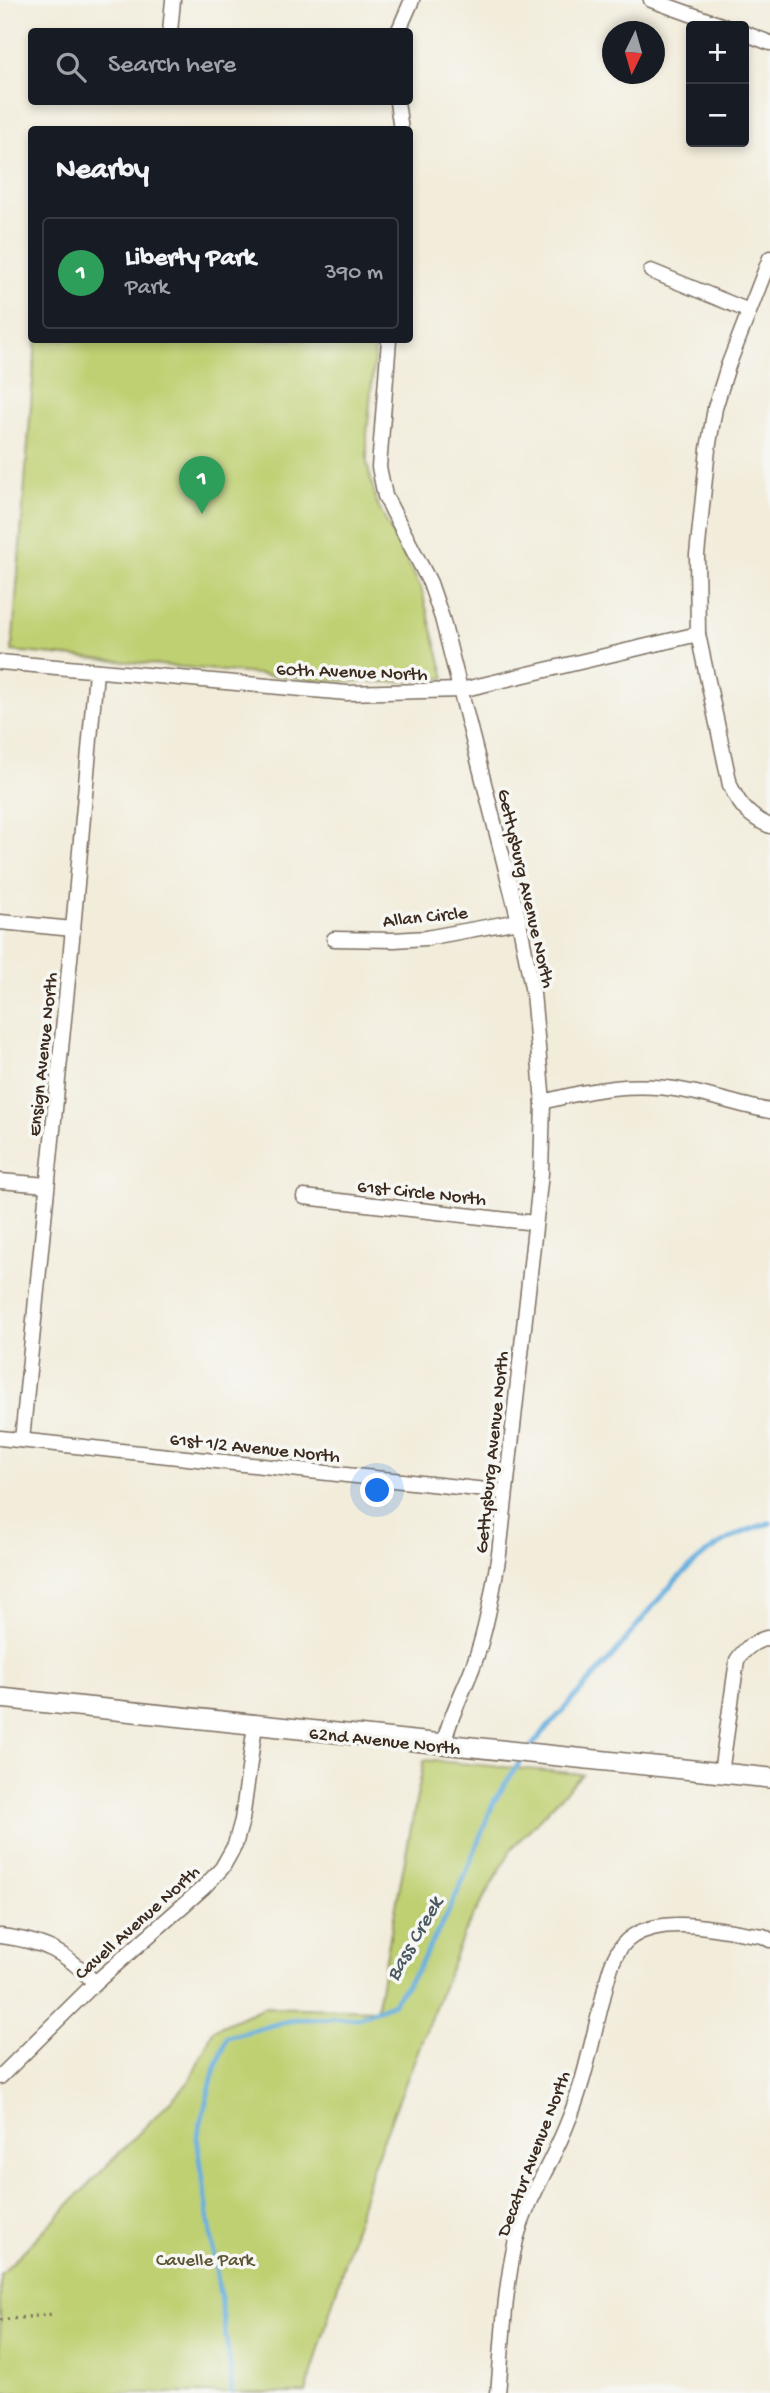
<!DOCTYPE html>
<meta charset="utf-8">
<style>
:root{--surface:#171b24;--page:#242831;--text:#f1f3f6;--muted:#9ea1a6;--line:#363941;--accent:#7c3aed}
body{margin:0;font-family:"Gochi Hand",sans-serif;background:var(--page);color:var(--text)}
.controls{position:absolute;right:21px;top:21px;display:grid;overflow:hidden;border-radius:7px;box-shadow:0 4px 10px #0003}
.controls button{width:63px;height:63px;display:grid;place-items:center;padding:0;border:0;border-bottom:2px solid var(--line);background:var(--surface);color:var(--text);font:35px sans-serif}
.compass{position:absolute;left:602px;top:21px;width:63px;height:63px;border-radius:50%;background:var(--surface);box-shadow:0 4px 10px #0003;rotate:185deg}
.you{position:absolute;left:378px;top:1491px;width:24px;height:24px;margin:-18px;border:5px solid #fff;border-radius:50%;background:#1a73e8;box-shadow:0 0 0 10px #1a73e833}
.badge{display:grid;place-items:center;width:46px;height:46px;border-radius:50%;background:var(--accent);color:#fff;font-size:23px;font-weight:700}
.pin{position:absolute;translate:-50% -58px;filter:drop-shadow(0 2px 4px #0008)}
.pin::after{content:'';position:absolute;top:37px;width:24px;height:21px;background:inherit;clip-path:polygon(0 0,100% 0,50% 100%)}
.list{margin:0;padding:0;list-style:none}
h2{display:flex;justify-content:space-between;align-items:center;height:91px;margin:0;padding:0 28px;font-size:30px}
h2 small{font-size:23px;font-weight:400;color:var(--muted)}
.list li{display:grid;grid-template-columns:46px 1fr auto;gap:21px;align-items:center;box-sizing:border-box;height:112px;margin:0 14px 14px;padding:0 14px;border:2px solid var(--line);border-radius:7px}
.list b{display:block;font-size:26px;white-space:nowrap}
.list p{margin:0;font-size:23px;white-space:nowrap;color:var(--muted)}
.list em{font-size:23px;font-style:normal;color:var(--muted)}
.icon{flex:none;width:38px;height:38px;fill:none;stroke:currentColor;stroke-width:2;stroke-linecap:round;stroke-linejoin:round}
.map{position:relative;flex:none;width:770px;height:2393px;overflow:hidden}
.search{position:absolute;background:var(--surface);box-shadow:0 4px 10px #0003;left:28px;top:28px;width:385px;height:77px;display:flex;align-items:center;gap:18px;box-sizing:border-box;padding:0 24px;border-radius:7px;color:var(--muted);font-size:26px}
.panel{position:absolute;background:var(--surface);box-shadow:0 4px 10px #0003;left:28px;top:126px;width:385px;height:217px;border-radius:7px}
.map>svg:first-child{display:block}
.green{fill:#bfd072;stroke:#7d7d48;stroke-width:2}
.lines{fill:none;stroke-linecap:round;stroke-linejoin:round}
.stream{stroke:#66afde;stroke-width:5}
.minor-casing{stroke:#7b6e60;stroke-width:17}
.tertiary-casing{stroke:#7b6e60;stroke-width:22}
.path{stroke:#7b6e60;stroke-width:3.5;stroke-dasharray:2 5;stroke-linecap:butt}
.minor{stroke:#fff;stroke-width:14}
.tertiary{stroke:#fff;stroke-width:19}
.labels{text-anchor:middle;stroke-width:7;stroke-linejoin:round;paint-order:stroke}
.street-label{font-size:19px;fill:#3b2a1e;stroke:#f6f6f2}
.park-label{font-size:19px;fill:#5c5433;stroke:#f6f6f2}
.water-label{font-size:21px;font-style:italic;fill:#4a5961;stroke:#f6f6f2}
</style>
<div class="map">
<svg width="770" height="2393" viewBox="0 0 770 2393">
<rect width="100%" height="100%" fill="#f6f6f2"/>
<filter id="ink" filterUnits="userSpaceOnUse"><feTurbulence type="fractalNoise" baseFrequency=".0143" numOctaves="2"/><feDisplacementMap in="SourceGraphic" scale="14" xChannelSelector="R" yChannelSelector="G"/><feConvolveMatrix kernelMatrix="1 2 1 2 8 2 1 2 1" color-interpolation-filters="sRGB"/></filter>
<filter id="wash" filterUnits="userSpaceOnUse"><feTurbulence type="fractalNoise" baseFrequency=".00686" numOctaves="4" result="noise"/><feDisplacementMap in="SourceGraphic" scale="28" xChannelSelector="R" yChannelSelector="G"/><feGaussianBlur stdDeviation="1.57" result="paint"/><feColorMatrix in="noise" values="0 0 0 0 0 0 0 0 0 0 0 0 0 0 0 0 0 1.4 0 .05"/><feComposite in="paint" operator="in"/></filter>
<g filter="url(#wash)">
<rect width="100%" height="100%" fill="#f2ecda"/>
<g class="green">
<polygon points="36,340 376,340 367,434 367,463 377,504 421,588 445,678 388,682 330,681 12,651"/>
<polygon points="424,1760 582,1774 512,1848 464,1933 373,2166 306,2393 5,2393 0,2391 0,2275 189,2082 213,2030 264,2007 376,2010"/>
</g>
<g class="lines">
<g class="stream">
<path d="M531,1747C556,1716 584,1688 610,1659C658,1602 693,1543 770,1523"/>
<polyline points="232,2393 230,2365 197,2138 213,2075 227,2037 296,2019 358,2018 393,2003 417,1970 447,1915 464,1878 494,1801 523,1757"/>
</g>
</g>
</g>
<g filter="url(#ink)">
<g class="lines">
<g class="minor-casing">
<g id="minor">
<polyline points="651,0 724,26"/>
<polyline points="170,32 173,0"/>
<polyline points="398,32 412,0"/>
<polyline points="744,33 770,43"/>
<polyline points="397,102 401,130"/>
<path d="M770,258L728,366L715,408L708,449L697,555L698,634L730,785C739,805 749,817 770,826"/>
<polyline points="651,271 749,311"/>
<path d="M389,340L379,467L385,496L430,583L442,618L519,921L533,993L543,1102L541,1173L499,1554C493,1588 488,1622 477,1655C467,1686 450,1713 443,1746"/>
<polyline points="0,662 347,693 461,690 698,634"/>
<polyline points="0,922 73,929"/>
<polyline points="334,939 394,940 426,938 519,921"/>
<path d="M543,1102C592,1089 636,1081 686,1091C714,1096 742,1106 770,1111"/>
<polyline points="0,1181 47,1185"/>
<polyline points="304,1197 535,1223"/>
<polyline points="0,1438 505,1492"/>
<polyline points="22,1440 73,929 96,672"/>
<path d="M721,1773L737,1660C746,1647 755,1641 770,1637"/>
<path d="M0,1936C43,1941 65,1951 95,1983"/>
<polyline points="0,2077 95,1983 204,1887 222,1868 235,1845 242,1820 255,1725"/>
<path d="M498,2393C503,2342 504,2290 516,2240C527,2199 552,2163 567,2124C583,2087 591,2045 601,2006C607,1983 610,1950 633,1936C668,1914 724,1931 763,1936L770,1940"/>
</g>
</g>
<g class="tertiary-casing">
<polyline id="tertiary" points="0,1698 770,1778"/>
</g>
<polyline class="path" points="0,2320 54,2314"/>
<use href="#minor" class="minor"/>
<use href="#tertiary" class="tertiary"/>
</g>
</g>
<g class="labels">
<g class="street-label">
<text transform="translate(352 670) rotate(2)" y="7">60th Avenue North</text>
<text transform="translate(528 888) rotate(77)" y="7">Gettysburg Avenue North</text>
<text transform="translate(425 915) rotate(-6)" y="7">Allan Circle</text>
<text transform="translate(41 1054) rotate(-84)" y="7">Ensign Avenue North</text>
<text transform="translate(422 1191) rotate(6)" y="7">61st Circle North</text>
<text transform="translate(255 1446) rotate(6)" y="7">61st 1/2 Avenue North</text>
<text transform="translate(490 1452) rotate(-84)" y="7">Gettysburg Avenue North</text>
<text transform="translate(385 1739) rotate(6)" y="7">62nd Avenue North</text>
<text transform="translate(136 1921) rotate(-42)" y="7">Cavell Avenue North</text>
<text transform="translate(532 2153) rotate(-69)" y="7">Decatur Avenue North</text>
</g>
<g class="park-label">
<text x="205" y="2265">Cavelle Park</text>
</g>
<g class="water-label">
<text transform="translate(413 1938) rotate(-60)" y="7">Bass Creek</text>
</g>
</g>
</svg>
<div class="controls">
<button>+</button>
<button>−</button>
</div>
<svg class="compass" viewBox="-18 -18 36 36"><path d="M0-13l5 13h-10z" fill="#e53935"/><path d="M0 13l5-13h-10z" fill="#9ea1a6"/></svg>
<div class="you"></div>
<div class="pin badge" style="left:202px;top:514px;background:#2e9e5b">1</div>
<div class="search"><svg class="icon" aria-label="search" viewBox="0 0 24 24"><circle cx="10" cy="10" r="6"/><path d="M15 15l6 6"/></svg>Search here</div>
<section class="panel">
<h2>Nearby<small></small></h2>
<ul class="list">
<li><span class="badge" style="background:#2e9e5b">1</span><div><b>Liberty Park</b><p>Park</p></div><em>390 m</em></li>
</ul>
</section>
</div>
